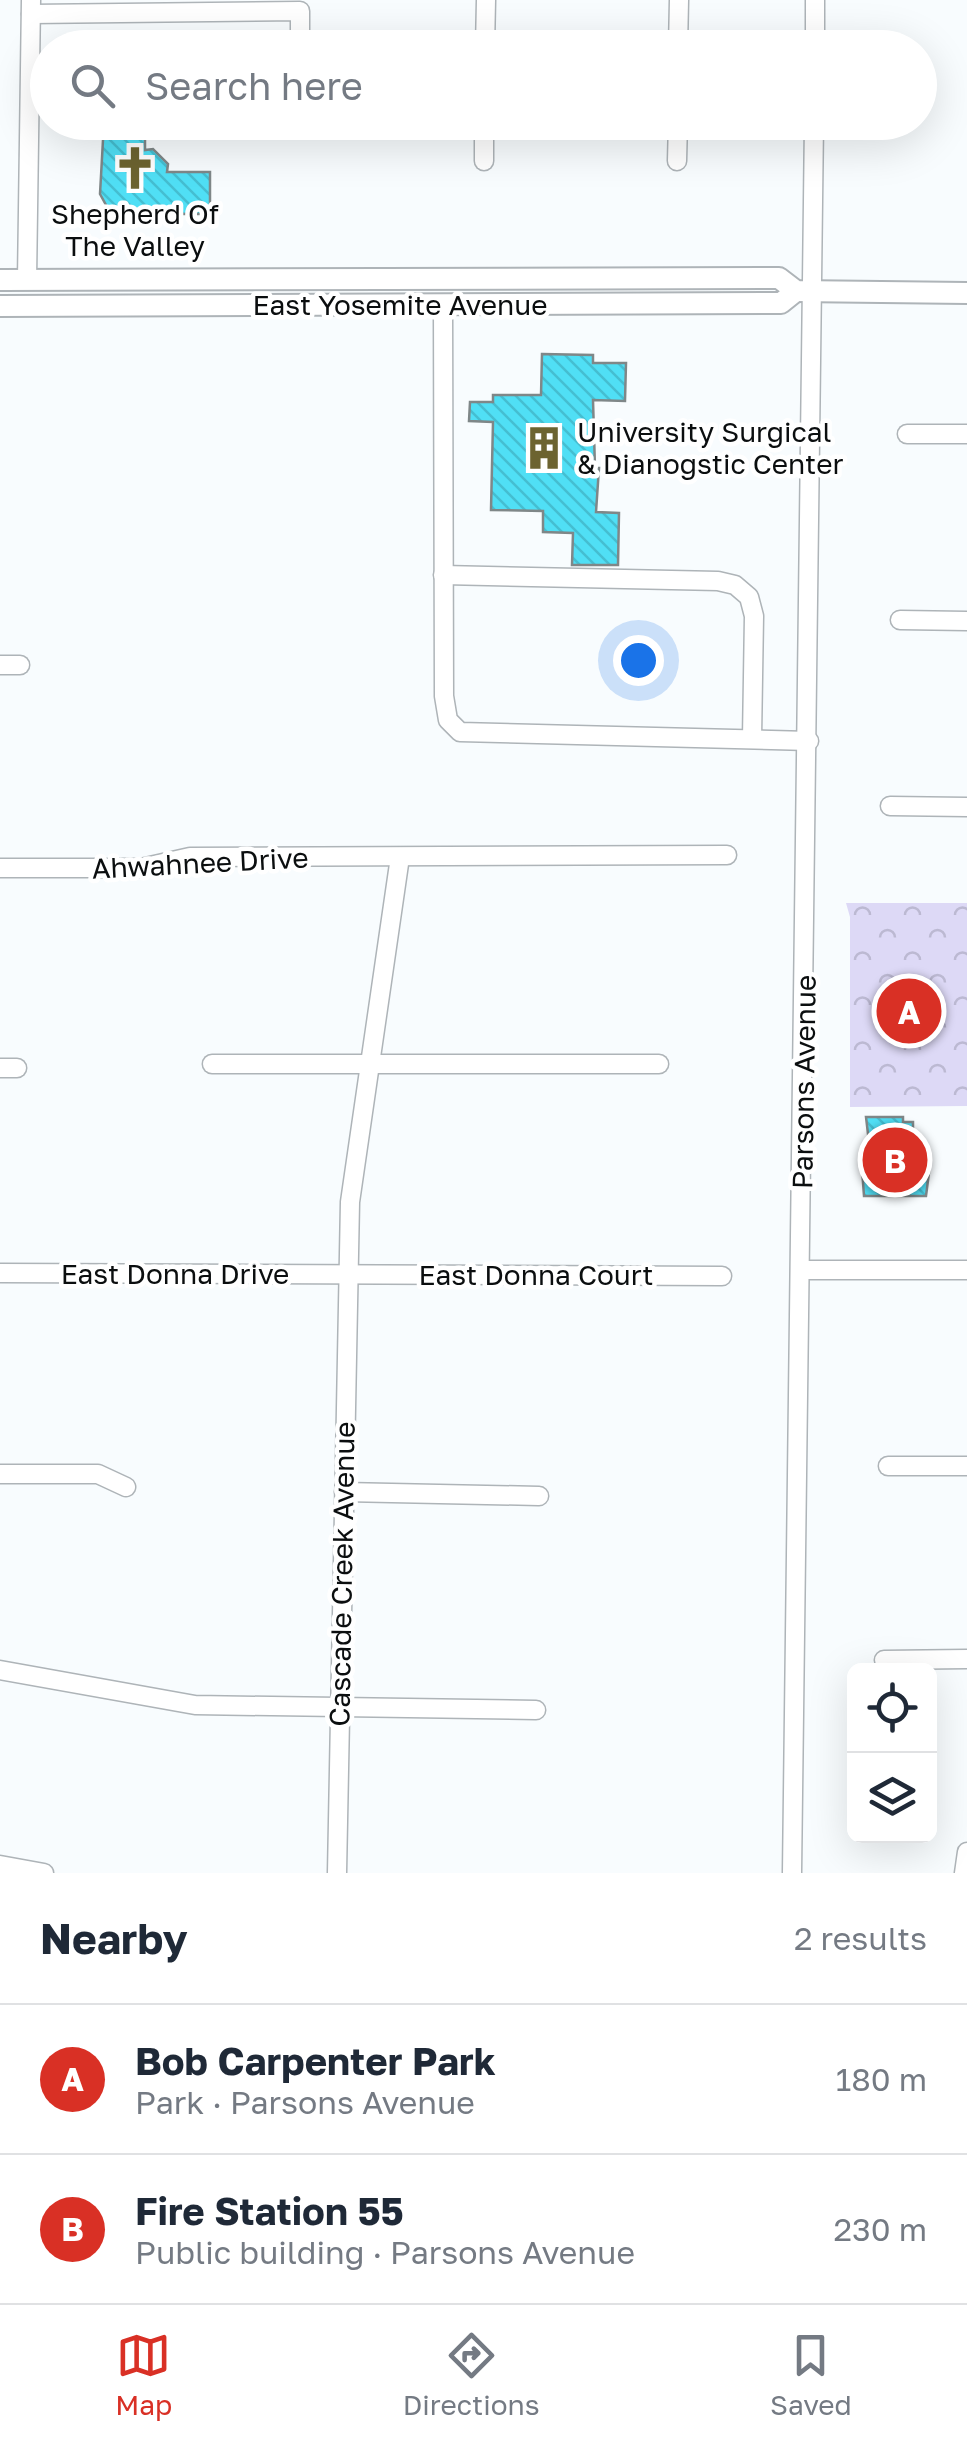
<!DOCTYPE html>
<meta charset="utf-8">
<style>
:root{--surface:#fff;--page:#f6f6f7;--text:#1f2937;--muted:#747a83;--line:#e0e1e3;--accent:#d93025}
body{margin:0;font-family:"Golos Text",sans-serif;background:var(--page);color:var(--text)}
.controls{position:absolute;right:30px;bottom:30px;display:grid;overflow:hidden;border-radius:15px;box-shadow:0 10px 40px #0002}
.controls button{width:90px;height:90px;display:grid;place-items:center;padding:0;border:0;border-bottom:2px solid var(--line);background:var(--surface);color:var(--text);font:50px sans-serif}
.you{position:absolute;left:638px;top:660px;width:35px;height:35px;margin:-25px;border:8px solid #fff;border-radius:50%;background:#1a73e8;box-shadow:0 0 0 15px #1a73e833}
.badge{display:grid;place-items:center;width:65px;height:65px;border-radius:50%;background:var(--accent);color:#fff;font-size:32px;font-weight:700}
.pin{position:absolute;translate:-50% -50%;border:5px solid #fff;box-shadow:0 2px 10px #0006}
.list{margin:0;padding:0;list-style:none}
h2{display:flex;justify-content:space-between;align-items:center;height:130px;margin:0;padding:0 40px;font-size:42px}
h2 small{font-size:32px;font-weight:400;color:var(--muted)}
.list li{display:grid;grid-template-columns:65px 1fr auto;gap:30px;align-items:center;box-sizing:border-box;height:150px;padding:0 40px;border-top:2px solid var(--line)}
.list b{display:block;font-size:38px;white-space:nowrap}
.list p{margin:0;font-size:32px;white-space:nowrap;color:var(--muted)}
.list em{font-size:32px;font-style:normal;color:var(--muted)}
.icon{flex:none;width:55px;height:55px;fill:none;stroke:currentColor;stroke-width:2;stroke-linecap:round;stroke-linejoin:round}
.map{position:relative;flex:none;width:967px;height:1873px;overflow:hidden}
.search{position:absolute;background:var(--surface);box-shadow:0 10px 40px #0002;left:30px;right:30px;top:30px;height:110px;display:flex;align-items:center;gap:25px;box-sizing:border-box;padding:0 35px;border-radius:55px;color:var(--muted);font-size:38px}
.sheet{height:430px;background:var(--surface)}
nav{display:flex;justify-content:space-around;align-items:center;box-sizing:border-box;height:140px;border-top:2px solid var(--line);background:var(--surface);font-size:28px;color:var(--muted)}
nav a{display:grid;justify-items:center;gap:5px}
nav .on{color:var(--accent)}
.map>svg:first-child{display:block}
.park{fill:url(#park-crowns)}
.building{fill:url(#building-back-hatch);stroke:#7f8788;stroke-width:2.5}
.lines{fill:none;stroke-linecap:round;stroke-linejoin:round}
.minor-casing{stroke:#aeb4b8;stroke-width:21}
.major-casing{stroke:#aeb4b8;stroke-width:24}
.minor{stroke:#fff;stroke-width:18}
.major{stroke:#fff;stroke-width:20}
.labels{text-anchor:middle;stroke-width:9;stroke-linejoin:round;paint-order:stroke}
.poi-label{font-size:28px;fill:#0b0e0f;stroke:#fff}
.street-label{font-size:28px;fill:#0b0e0f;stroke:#fff}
</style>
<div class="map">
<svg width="967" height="1873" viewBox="0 0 967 1873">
<defs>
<pattern id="park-crowns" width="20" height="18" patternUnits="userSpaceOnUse" patternTransform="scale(2.5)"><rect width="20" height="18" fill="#ddd9f6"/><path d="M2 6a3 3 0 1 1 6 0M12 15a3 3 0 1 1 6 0" fill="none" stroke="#bcb9d2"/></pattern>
<pattern id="building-back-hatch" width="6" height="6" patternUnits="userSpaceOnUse" patternTransform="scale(2.5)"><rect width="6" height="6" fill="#50dff5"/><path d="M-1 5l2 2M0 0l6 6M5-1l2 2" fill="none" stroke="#44bed1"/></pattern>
</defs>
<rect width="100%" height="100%" fill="#f8fcfe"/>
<polygon class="park" points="846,903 967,903 967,1106 850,1107 850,917"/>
<g class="building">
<polygon points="104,122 145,122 145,150 153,149 168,164 167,172 210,172 210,214 140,214 137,219 123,219 111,214 100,194"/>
<polygon points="542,354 593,355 593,363 626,363 625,401 593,400 595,468 599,468 596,512 619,513 618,565 572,565 573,533 543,532 543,511 491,510 493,422 469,421 470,402 493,402 493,395 541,395"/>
<polygon points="866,1117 903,1117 903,1122 913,1122 913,1155 926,1156 930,1165 926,1196 864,1196 862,1169 864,1156 870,1151"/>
</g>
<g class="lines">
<g class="minor-casing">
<g id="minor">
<polyline points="31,14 300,11 300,48"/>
<polyline points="485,48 486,0"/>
<polyline points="678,48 679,0"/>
<polyline points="815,48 815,0"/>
<polyline points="484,161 484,122"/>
<polyline points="677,161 678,122"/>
<polyline points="27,280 31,0"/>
<polyline points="443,305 444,696 448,720 460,732 809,741"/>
<polyline points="907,434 967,434"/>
<polyline points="443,575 718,581 735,585 749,597 754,616 752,738"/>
<polyline points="900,620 967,621"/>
<polyline points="0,665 20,665"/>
<polyline points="890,806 967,807"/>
<polyline points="0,868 141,868 190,857 727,855"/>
<polyline points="212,1064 659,1064"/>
<polyline points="0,1068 17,1068"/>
<polyline points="801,1270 967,1270"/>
<polyline points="0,1273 722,1276"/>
<polyline points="888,1466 967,1466"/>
<polyline points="0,1474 98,1474 126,1487"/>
<polyline points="344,1492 539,1496"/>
<polyline points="884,1660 967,1659"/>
<polyline points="0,1670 195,1705 536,1710"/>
<polyline points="0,1865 44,1873"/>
<polyline points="337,1873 350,1202 400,857"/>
<polyline points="792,1873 814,122"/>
<polyline points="964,1873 967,1852"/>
</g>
</g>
<g class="major-casing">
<g id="major">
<polyline points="0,280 779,278 796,291 967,293"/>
<polyline points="0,306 781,303 796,291"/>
</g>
</g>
<use href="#minor" class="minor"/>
<use href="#major" class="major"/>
</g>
<defs>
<g id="church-bare" transform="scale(3.45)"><path d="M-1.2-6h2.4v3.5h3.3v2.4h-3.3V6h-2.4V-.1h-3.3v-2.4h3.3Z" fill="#6c6330" stroke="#fff" stroke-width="2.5" paint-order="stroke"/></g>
<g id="building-bare" transform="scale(3.45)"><path d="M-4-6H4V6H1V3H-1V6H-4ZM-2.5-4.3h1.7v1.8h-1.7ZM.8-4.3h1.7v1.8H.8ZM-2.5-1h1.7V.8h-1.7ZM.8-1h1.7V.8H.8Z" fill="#6c6330" stroke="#fff" stroke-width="2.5" paint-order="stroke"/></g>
</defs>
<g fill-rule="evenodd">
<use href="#church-bare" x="135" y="168"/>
<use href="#building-bare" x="544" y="448"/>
</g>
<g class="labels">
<g class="poi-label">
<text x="135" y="224">Shepherd Of<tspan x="135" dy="32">The Valley</tspan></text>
<text x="577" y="442" text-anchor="start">University Surgical<tspan x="577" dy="32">&amp; Dianogstic Center</tspan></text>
</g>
<g class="street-label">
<text x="400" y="315">East Yosemite Avenue</text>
<text transform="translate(200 863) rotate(-3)" y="10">Ahwahnee Drive</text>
<text transform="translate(804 1082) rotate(-89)" y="10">Parsons Avenue</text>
<text x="175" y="1284">East Donna Drive</text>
<text x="536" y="1285">East Donna Court</text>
<text transform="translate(342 1574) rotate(-89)" y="10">Cascade Creek Avenue</text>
</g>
</g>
</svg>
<div class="controls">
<button><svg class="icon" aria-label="locate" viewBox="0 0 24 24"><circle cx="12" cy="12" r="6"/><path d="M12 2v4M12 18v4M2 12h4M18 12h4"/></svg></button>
<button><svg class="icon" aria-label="layers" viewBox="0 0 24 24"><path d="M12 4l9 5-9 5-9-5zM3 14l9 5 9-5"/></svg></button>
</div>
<div class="you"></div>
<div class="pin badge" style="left:909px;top:1011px">A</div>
<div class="pin badge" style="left:895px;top:1160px">B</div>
<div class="search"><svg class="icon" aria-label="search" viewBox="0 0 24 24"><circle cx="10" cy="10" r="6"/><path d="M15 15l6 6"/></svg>Search here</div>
</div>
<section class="sheet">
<h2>Nearby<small>2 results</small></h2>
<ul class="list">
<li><span class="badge">A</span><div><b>Bob Carpenter Park</b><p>Park · Parsons Avenue</p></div><em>180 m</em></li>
<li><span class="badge">B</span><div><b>Fire Station 55</b><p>Public building · Parsons Avenue</p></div><em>230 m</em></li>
</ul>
</section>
<nav>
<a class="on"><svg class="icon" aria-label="map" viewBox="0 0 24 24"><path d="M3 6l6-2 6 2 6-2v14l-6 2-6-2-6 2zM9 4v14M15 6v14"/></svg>Map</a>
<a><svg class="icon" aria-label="directions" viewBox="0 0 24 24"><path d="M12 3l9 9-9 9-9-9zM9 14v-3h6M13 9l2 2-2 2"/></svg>Directions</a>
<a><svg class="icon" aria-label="saved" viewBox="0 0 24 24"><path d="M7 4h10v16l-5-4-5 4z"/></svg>Saved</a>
</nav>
